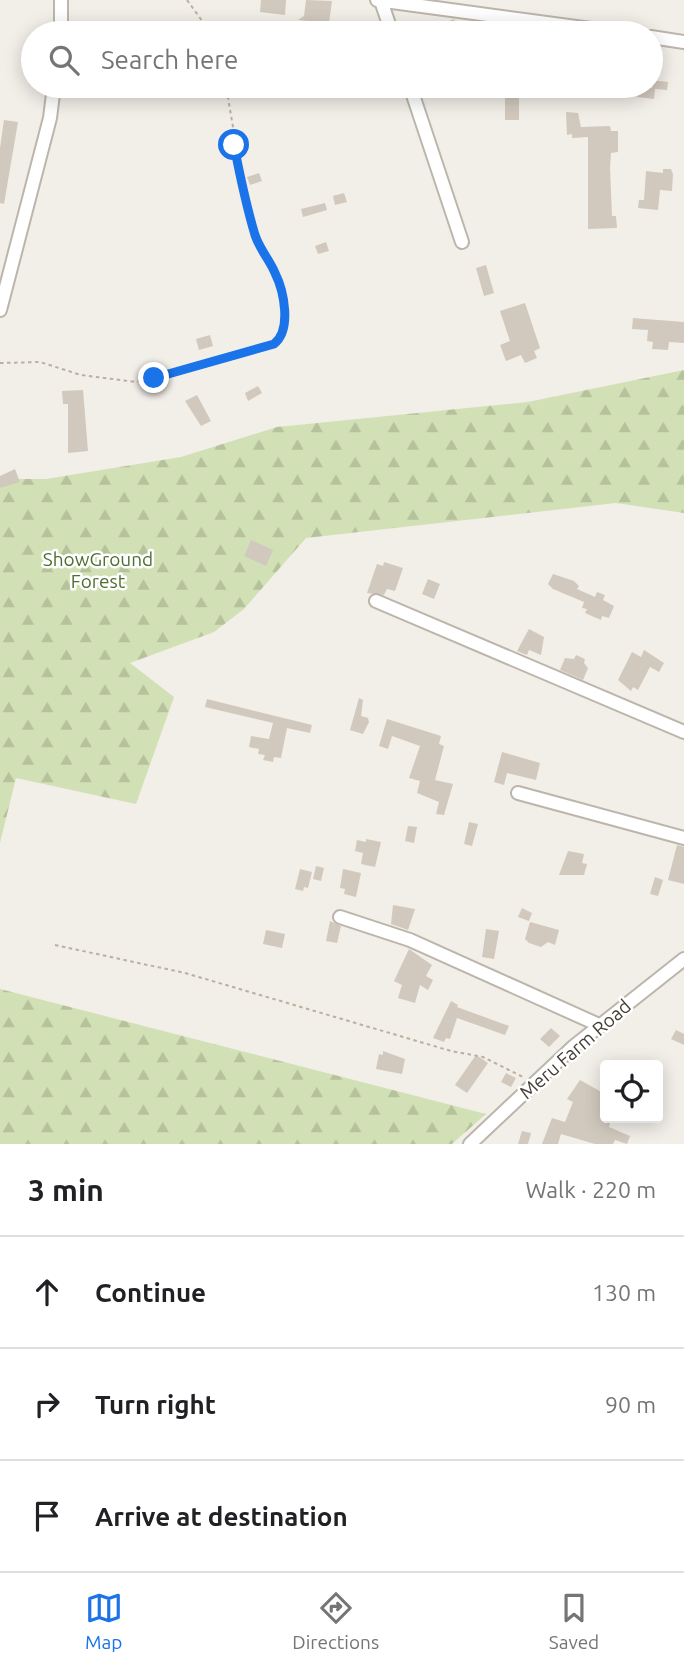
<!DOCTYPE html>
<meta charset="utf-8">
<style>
:root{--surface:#fff;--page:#f6f6f6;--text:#202124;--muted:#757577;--line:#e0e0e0;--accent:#1a73e8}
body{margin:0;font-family:Ubuntu,sans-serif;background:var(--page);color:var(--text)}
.controls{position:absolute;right:21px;bottom:21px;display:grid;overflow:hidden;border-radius:7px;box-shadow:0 4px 18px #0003}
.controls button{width:63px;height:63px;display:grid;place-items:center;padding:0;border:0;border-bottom:2px solid var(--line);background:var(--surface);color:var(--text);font:35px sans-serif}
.stop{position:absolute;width:21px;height:21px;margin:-16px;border:5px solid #1a73e8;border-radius:50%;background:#fff}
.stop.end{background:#1a73e8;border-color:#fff;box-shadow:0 2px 7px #0008}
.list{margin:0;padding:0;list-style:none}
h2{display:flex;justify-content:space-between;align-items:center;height:91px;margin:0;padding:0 28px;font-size:30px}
h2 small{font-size:23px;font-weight:400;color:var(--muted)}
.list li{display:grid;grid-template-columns:46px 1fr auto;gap:21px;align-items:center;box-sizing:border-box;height:112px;padding:0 28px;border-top:2px solid var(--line)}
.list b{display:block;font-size:26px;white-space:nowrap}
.list em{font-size:23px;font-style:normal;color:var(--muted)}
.icon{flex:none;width:38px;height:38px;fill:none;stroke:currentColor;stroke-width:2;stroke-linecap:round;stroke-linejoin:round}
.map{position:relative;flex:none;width:684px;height:1144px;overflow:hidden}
.search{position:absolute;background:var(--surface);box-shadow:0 4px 18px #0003;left:21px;right:21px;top:21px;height:77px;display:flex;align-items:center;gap:18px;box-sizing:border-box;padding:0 24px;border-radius:38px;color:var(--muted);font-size:26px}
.sheet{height:427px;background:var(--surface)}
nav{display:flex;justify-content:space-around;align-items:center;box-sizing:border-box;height:98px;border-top:2px solid var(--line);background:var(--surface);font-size:19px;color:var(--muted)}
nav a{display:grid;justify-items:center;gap:4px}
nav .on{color:var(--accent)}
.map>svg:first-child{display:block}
.forest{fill:url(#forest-firs)}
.building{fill:#d2c9be}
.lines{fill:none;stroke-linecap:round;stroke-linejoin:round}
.street-casing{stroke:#bcb5ab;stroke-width:16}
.path{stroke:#bcaf9e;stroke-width:2;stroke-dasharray:3.5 3.5;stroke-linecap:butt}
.street{stroke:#fff;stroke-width:12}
.route{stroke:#1a73e8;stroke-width:9}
.labels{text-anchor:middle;stroke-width:5;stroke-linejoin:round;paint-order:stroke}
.park-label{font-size:19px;fill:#4e6f31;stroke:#fff}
.street-label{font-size:19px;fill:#443e37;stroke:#fff}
</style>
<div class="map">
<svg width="684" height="1144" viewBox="0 0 684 1144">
<defs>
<pattern id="forest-firs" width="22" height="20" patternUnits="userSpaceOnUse" patternTransform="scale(1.75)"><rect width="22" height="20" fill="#d1e1b5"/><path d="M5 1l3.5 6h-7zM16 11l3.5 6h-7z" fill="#b5c29c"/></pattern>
</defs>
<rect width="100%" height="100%" fill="#f2eee8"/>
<g class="forest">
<polygon points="684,370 684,513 616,503 306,538 244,609 214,632 130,663 174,697 136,804 16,778 0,843 0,479 46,479 181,457 277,427 528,402"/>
<polygon points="0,989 486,1114 452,1144 0,1144"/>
</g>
<g class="building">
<polygon points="261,0 286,0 285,15 260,12"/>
<polygon points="306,0 332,1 329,23 298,20 304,16"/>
<polygon points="454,19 459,33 445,33 442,24"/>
<polygon points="651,80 668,82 667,90 655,89 654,99 637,97 638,87 652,88"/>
<rect x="505" y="96" width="14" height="24"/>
<polygon points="566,112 578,113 581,127 610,126 611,131 618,131 618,152 611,153 610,168 612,216 616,216 617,228 588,229 588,137 572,138 572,134 567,135"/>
<polygon points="4,120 18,122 4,204 0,203 0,148"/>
<polygon points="663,169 671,169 673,174 672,191 660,190 658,210 638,208 639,200 644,200 646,171 663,173"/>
<polygon points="259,173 262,181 250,185 247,177"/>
<polygon points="344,193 347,202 335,205 333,196"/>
<polygon points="325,203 327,210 303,217 301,209"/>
<polygon points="326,242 329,251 318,254 315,246"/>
<polygon points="486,265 494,293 484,296 476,268"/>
<polygon points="525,303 540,348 534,351 537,358 525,363 521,355 506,361 500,345 510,341 500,311"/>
<polygon points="633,318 684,322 684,343 669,342 668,350 652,349 653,342 647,341 648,330 632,329"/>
<polygon points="210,335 213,346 199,350 196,339"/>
<polygon points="258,386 262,393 248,401 245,393"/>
<polygon points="83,390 88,451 68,453 68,404 63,404 62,391"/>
<polygon points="197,395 211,421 201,426 185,401"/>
<polygon points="15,469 20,482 0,488 0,476"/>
<polygon points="251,540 273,550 266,566 244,556"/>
<polygon points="384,562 403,568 395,591 387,589 384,595 367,593 377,564 383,566"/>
<polygon points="553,574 574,581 579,586 577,589 595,597 597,592 605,595 603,600 614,606 609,618 602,616 601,620 585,613 587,609 582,608 584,602 553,589 548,584"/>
<polygon points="428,579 440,584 434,599 422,594"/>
<polygon points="529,629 544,637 541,655 529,650 527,655 517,651"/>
<polygon points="644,650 664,663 659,672 650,667 638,690 633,687 631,691 618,680 632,652 641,657"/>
<polygon points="576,655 585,659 584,663 588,668 583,680 560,670 565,658 574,659"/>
<polygon points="359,698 363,700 361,716 368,718 369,722 363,734 350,730"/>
<polygon points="207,699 312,725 310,733 287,728 281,758 274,757 273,762 263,760 265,755 258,754 259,749 249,747 251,736 269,739 273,723 205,707"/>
<polygon points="387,719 441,736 439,744 444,746 435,780 453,784 444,815 436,814 439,802 417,793 420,781 409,778 420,746 392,736 388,749 379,746"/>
<polygon points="502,752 540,763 536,780 507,773 504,785 494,782"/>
<polygon points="469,822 478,824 472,846 464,844"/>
<polygon points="408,826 417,827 414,843 405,841"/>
<polygon points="366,839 381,842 375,867 361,864 363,853 355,851 357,840 366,842"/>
<polygon points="677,845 684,847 684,884 668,880"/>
<polygon points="568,851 584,854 582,863 587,864 584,875 559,875"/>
<polygon points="316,866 324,868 321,881 313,879"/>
<polygon points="300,869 312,872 308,888 304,887 303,891 295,889"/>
<polygon points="343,869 361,873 356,897 344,894 345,889 340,888"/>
<polygon points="655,877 663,880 658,896 650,894"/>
<polygon points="393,905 415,909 408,930 391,924"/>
<polygon points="522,908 532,913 529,921 518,917"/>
<polygon points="330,921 341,926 337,943 326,941"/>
<polygon points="530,922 559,930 555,945 548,942 541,947 529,943 525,939"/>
<polygon points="486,929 499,931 494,959 482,957"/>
<polygon points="266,930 285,934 282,948 263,944"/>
<polygon points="409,949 432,965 426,976 433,980 428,990 420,985 415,1003 398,998 402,985 394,981"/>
<polygon points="451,1001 458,1005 457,1007 509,1026 505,1035 457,1018 450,1039 446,1038 444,1042 433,1038"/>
<polygon points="551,1028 560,1036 549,1047 540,1039"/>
<polygon points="676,1030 684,1034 684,1045 671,1039"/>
<polygon points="383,1051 405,1059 402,1074 376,1069 379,1054 383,1055"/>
<polygon points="476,1055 488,1063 467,1093 455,1085"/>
<polygon points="506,1073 516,1078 511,1087 501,1082"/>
<polygon points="580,1080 605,1094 605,1118 611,1120 609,1127 630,1136 627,1144 615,1140 613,1144 595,1144 561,1134 558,1144 542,1144 552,1118 565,1122 573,1102 567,1099"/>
<polygon points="522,1131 531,1133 528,1144 518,1144"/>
</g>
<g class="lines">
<g class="street-casing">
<g id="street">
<polyline points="61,0 61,33"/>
<polyline points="377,0 621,33"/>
<polyline points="381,1 392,33"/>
<polyline points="651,37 684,42"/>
<polyline points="410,86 462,242"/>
<polyline points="0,310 50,118 54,86"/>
<polyline points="376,601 684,732"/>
<polyline points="518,793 684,838"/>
<polyline points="340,917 410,940 599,1025"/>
<polyline points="470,1144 573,1047 684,959"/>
</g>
</g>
<g class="path">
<polyline points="187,0 211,33"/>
<polyline points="0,363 40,362 81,375 136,382 220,361 280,340 285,319 278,282 275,272 261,253 246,203 226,86"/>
<polyline points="55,945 185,973 451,1051 483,1057 525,1078"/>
</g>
<use href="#street" class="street"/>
</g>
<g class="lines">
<path class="route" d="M154,378L274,344C292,330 284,291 275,273C269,259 260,250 255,235C246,205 240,176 234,145"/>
</g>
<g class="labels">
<g class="park-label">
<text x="98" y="566">ShowGround<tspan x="98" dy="22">Forest</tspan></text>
</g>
<g class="street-label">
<text transform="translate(575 1049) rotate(-41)" y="7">Meru Farm Road</text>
</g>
</g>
</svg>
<div class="controls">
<button><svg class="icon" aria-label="locate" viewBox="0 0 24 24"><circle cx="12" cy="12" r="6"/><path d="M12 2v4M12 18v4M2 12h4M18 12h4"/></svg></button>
</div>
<div class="stop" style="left:234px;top:145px"></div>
<div class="stop end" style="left:154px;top:378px"></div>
<div class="search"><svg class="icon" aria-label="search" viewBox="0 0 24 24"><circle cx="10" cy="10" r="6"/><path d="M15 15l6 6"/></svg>Search here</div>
</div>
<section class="sheet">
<h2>3 min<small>Walk · 220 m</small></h2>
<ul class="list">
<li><svg class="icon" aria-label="ahead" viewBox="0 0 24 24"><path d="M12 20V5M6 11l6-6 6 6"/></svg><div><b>Continue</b></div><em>130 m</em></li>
<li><svg class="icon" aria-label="right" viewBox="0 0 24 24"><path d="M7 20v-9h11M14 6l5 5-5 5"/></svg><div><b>Turn right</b></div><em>90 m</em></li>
<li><svg class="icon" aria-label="arrive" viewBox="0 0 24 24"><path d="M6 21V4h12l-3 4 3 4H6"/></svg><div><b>Arrive at destination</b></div></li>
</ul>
</section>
<nav>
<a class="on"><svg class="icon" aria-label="map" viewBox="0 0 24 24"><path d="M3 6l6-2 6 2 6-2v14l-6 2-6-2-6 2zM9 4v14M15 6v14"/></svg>Map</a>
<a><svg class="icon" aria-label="directions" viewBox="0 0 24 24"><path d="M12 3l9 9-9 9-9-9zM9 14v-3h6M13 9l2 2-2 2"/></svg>Directions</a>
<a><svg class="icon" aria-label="saved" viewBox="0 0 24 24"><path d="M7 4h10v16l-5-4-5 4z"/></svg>Saved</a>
</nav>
